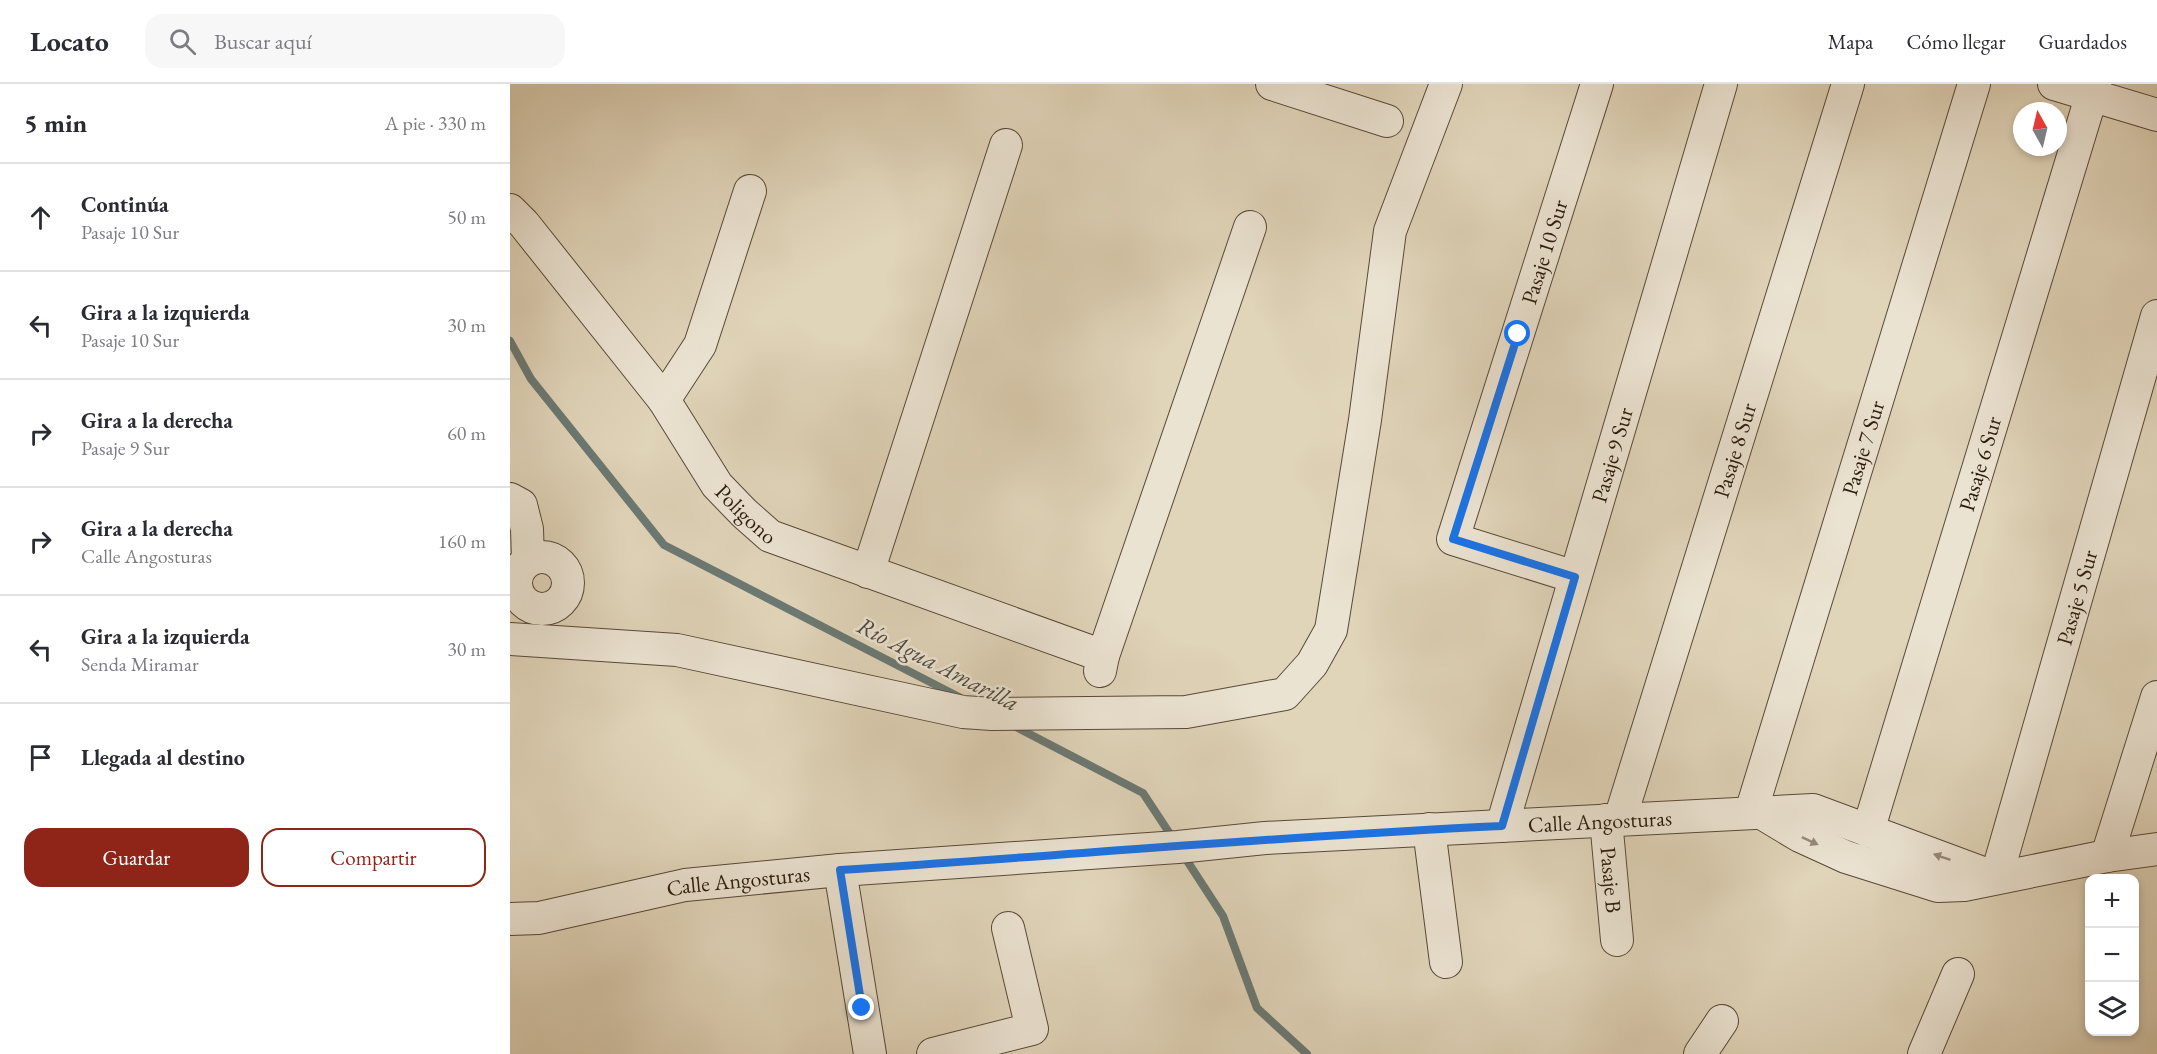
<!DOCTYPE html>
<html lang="es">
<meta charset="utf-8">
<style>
:root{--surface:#fff;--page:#f7f7f7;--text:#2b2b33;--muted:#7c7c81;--line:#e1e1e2;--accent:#8f2418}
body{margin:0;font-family:"EB Garamond",serif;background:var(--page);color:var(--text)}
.controls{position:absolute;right:18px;bottom:18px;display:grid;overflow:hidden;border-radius:12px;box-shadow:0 3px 9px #0003}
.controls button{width:54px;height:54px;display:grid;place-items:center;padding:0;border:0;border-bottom:2px solid var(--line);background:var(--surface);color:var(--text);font:30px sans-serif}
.compass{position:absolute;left:1503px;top:18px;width:54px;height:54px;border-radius:50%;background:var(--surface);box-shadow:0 3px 9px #0003;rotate:352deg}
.stop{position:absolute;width:18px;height:18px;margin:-14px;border:4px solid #1a73e8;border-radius:50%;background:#fff}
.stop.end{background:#1a73e8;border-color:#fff;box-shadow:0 2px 6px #0008}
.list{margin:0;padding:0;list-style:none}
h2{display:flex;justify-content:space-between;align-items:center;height:78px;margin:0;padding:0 24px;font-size:26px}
h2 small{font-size:20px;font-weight:400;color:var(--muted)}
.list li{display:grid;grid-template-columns:39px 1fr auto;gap:18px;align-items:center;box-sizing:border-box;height:108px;padding:0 24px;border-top:2px solid var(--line)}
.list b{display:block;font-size:22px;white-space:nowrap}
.list p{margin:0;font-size:20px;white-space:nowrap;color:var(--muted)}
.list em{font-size:20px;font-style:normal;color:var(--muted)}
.actions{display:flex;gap:12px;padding:18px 24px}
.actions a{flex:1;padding:14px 0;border:2px solid var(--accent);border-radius:18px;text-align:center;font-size:21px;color:var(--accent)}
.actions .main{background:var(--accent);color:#fff}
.icon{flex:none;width:33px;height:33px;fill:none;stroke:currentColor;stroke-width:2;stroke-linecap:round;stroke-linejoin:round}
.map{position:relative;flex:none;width:1647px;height:970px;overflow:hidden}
header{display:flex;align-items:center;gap:36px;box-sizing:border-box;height:84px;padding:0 30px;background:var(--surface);border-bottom:2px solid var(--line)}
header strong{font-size:28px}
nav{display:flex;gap:33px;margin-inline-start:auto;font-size:21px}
.search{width:420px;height:54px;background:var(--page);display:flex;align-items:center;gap:15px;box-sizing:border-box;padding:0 21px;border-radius:18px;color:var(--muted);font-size:22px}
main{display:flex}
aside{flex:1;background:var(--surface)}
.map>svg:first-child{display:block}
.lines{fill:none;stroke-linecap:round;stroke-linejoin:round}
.stream{stroke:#6b7973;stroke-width:8}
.street-casing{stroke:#584937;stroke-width:34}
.street{stroke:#ebe3d2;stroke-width:32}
.oneway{fill:#958979}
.route{stroke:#1a73e8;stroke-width:8}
.labels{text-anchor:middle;stroke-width:5;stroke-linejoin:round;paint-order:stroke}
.street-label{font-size:22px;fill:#2b1b0c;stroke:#ebe3d2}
.water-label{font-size:24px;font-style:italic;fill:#4b4a3f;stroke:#ebe3d2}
</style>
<header>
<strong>Locato</strong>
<div class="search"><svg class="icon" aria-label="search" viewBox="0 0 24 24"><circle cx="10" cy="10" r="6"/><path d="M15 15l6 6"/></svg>Buscar aquí</div>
<nav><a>Mapa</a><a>Cómo llegar</a><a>Guardados</a></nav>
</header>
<main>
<aside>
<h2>5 min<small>A pie · 330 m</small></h2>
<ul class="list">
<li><svg class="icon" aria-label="ahead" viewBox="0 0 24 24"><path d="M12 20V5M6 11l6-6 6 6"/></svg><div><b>Continúa</b><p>Pasaje 10 Sur</p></div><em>50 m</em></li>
<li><svg class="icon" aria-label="left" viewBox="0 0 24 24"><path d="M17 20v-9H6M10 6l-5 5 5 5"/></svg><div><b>Gira a la izquierda</b><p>Pasaje 10 Sur</p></div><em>30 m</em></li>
<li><svg class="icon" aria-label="right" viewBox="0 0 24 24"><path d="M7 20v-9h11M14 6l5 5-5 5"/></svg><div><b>Gira a la derecha</b><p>Pasaje 9 Sur</p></div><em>60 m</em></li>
<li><svg class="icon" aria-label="right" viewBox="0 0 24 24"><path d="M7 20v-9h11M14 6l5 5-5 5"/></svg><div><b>Gira a la derecha</b><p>Calle Angosturas</p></div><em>160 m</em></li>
<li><svg class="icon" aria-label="left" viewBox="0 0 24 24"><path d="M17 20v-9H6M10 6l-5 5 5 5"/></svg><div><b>Gira a la izquierda</b><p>Senda Miramar</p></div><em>30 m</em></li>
<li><svg class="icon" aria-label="arrive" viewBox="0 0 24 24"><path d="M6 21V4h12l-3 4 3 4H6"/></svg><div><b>Llegada al destino</b></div></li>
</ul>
<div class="actions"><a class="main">Guardar</a><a>Compartir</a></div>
</aside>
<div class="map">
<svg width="1647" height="970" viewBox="0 0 1647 970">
<rect width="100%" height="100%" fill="#e0d4b9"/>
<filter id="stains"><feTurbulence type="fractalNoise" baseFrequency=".00333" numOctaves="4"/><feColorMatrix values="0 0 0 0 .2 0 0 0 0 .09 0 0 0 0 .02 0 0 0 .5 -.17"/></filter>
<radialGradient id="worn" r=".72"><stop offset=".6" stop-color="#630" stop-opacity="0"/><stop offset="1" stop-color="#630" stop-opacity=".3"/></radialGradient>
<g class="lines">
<g class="stream">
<polyline points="0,257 21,295 154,461 451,614"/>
<polyline points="502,641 633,709 664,756"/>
<polyline points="672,769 713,832 747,924 797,970"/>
</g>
<g class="street-casing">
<g id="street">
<polyline points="762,0 877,37"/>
<polyline points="1544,0 1647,31"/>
<path id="s1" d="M0,126L14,140L154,316L207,401L234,429L260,452L593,572"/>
<polyline points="154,316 190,261 240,107"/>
<polyline points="0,415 11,421 17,445 18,476"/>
<circle cx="32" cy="499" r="26"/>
<polyline points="358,488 496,61"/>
<path id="s2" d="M1065,493L943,455L1087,0"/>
<polyline points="0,555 167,566 453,628 482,630 676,628 775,610 802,580 821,546 855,336 880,147 936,0"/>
<polyline points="590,587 593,572 740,143"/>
<path id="s3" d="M1241,728L1464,0"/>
<polyline points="1250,728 1290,752 1336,773 1428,802 1454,801 1597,772 1647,765"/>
<path id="s4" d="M1110,735L1338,0"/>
<path id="s5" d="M1096,736L1107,856"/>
<path id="s6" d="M992,742L1211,0"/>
<polyline points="919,745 936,878"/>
<path id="s7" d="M1358,747L1585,0"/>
<polyline points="1597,772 1647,613"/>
<polyline points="330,786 360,970"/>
<path id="s8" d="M1486,794L1647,232"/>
<path id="s9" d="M0,835L29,834L175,801L330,786L668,763L755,754L1303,726L1486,794"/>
<polyline points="423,970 522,945 498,844"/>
<polyline points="1190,970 1212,937"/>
<polyline points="1414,970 1448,890"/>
</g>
</g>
<use href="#street" class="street"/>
</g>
<defs><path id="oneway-solid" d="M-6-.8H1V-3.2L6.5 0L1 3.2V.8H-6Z" transform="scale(1.5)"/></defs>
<g class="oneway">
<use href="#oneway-solid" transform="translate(1300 757) rotate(25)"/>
<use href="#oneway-solid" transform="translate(1432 773) rotate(-161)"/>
</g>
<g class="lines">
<path class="route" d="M352,924L330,786C550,772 771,752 992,742L1065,493L943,455L1008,250"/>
</g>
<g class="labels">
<g class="street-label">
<text dy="8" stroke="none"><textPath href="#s2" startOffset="429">Pasaje 10 Sur</textPath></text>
<text dy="8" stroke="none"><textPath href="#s3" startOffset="381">Pasaje 7 Sur</textPath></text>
<text dy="8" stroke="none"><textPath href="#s4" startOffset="386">Pasaje 8 Sur</textPath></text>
<text dy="8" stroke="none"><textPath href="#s6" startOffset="387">Pasaje 9 Sur</textPath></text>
<text dy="8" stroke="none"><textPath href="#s7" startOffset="384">Pasaje 6 Sur</textPath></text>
<text dy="8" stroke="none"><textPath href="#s1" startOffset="386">Poligono</textPath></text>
<text dy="8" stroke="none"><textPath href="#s8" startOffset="292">Pasaje 5 Sur</textPath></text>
<text dy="8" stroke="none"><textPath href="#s9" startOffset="1096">Calle Angosturas</textPath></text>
<text dy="8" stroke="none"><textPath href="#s5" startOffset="60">Pasaje B</textPath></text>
<text dy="8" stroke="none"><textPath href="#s9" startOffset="232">Calle Angosturas</textPath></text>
</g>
<g class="water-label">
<text transform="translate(428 580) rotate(27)" y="8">Río Agua Amarilla</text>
</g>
</g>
<rect width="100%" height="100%" filter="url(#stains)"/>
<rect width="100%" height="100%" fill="url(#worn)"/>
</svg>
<div class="controls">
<button>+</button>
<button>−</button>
<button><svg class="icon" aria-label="layers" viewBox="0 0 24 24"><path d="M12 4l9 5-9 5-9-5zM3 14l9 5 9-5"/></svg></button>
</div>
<svg class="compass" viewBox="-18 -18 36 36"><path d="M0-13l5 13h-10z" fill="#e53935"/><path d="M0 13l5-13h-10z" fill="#7c7c81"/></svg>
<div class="stop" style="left:1008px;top:250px"></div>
<div class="stop end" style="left:352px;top:924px"></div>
</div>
</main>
